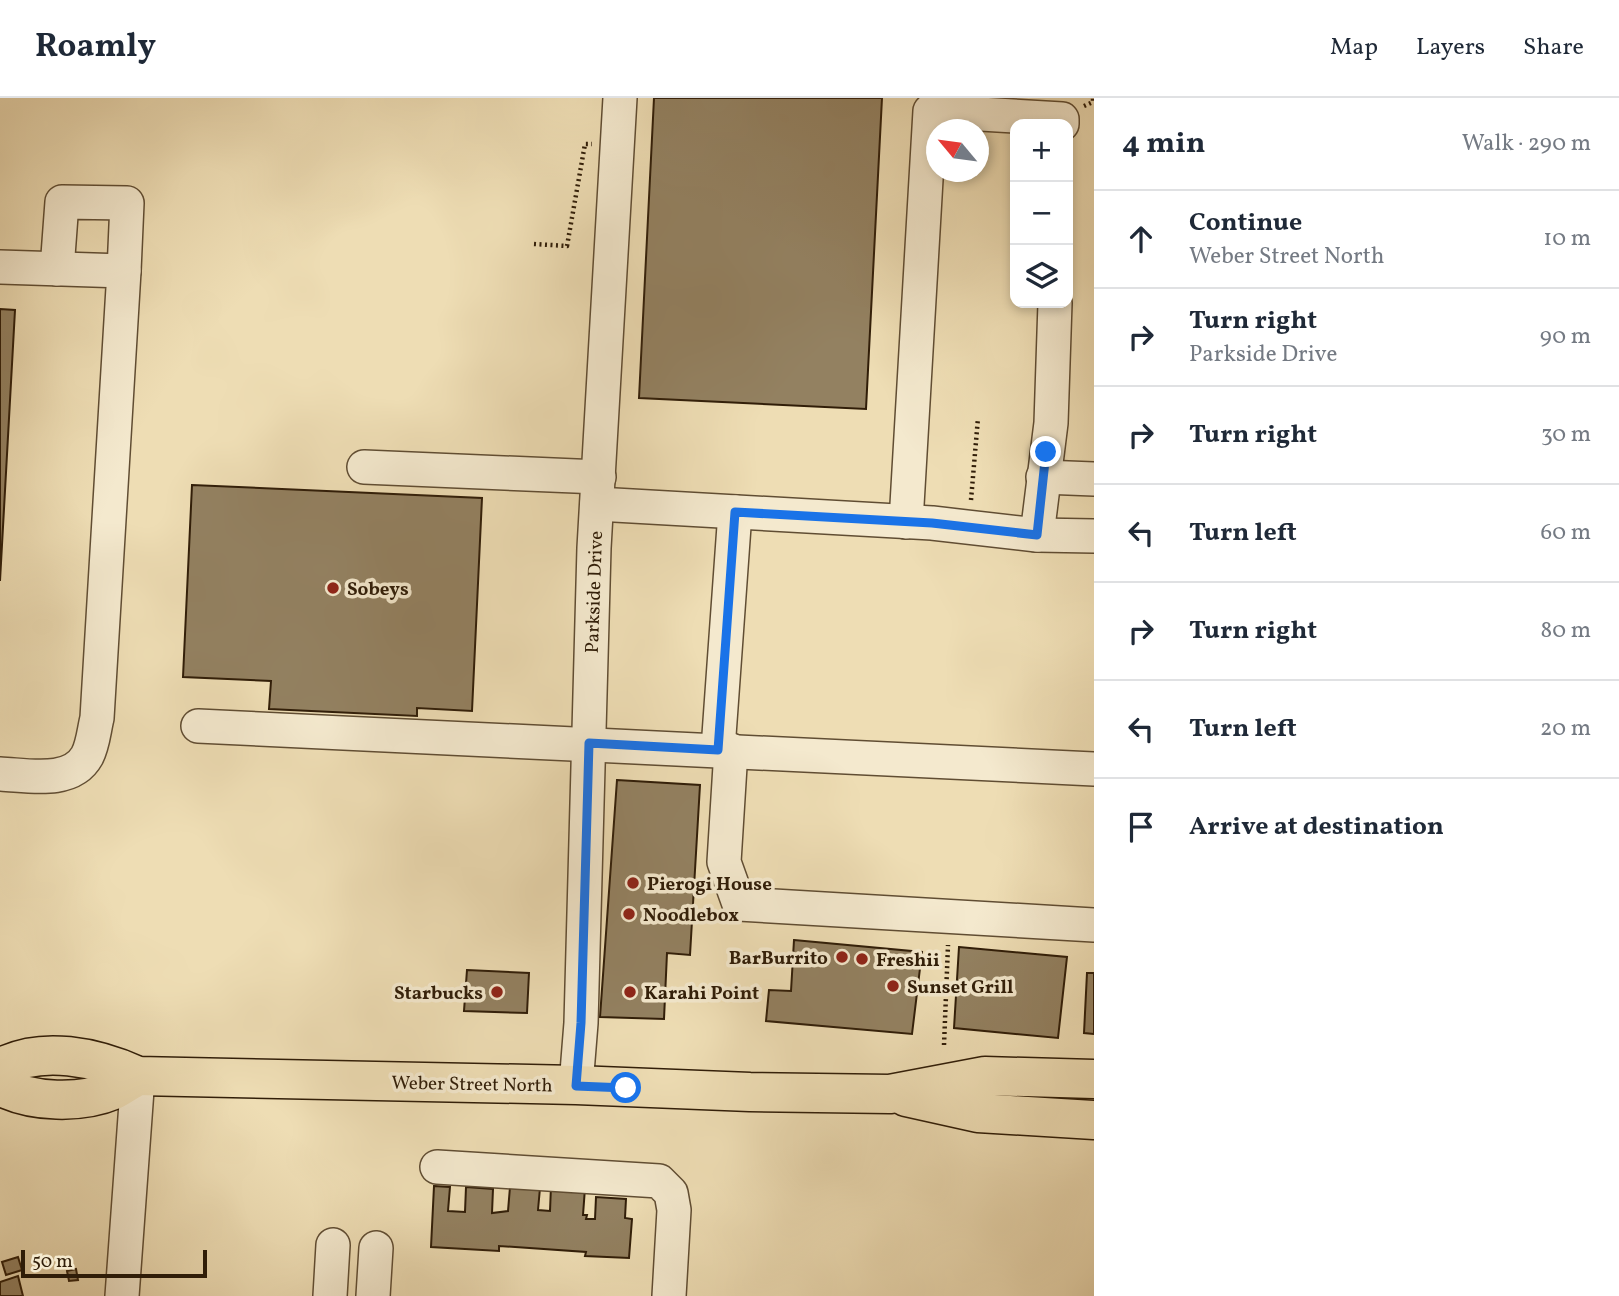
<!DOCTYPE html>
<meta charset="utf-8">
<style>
:root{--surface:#fff;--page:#f2f2f3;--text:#1f2937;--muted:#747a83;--line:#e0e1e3}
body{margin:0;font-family:Vollkorn,serif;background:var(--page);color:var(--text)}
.controls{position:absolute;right:21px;top:21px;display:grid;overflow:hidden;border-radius:14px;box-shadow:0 4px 10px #0003}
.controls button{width:63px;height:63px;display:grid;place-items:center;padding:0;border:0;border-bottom:2px solid var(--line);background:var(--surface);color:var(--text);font:35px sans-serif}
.compass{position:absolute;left:926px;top:21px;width:63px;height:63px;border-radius:50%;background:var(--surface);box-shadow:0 4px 10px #0003;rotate:299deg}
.scale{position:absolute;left:21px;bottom:18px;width:186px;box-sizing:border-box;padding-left:7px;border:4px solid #301d08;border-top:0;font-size:19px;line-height:24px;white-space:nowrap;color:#301d08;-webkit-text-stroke:5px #f4e9ce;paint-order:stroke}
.stop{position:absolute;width:21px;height:21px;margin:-16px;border:5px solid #1a73e8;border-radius:50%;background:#fff}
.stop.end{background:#1a73e8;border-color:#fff;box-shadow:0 2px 7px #0008}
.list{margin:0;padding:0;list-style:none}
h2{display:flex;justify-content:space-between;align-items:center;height:91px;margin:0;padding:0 28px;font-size:30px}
h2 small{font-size:23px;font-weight:400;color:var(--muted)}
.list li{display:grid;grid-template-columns:46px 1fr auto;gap:21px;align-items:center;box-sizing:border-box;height:98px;padding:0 28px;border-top:2px solid var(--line)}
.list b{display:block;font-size:26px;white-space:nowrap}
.list p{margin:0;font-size:23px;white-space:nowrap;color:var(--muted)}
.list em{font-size:23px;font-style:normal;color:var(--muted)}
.icon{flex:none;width:38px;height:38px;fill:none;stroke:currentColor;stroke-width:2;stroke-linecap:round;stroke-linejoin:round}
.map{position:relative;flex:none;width:1094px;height:1198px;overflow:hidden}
header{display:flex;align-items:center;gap:42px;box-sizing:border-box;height:98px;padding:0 35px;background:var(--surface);border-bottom:2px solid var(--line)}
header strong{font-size:33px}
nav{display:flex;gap:38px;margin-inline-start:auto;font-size:24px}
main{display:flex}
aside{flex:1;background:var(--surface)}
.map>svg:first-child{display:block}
.building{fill:#938161;stroke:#301d08;stroke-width:2}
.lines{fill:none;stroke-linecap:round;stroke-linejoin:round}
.minor-casing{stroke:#604d33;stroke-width:36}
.major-casing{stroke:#301d08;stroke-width:41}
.path{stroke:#301d08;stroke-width:4.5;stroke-dasharray:2 3.5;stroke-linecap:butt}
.minor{stroke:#f4e9ce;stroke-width:33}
.major{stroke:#eeddb4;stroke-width:38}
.route{stroke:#1a73e8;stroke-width:9}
.poi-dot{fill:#8f2418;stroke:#f4e9ce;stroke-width:2.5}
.labels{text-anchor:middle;stroke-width:7;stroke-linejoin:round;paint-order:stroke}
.poi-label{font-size:19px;font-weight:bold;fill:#301d08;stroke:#f4e9ce;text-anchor:start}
.street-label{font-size:19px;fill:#301d08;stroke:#f4e9ce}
</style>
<header>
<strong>Roamly</strong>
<nav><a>Map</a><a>Layers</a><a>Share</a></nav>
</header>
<main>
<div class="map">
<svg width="1094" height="1198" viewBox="0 0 1094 1198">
<rect width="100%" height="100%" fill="#eeddb4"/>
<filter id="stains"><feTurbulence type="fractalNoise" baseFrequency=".00286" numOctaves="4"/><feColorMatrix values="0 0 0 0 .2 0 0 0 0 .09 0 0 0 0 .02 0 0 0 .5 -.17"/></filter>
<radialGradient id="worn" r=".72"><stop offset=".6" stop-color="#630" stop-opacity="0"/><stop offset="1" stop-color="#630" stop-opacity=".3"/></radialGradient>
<g class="building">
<polygon points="654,0 882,0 866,311 639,300"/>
<polygon points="0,211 15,212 0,483"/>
<polygon points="192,387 482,400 472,613 417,610 417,618 269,611 271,583 183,579"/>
<polygon points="617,682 700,687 690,857 667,855 664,921 600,919"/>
<polygon points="794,842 922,854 912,936 766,923 769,892 791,893"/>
<polygon points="959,849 1067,859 1058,940 954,930"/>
<polygon points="467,872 529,875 527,915 464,913"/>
<polygon points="1087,875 1094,875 1094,936 1084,935"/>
<polygon points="434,1088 450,1089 448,1113 465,1114 466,1089 493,1091 492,1115 508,1113 510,1089 540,1090 538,1112 550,1113 551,1088 585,1090 583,1117 587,1117 586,1121 595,1121 596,1099 626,1101 625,1120 632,1121 629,1160 585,1158 586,1154 499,1148 499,1153 431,1149"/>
<polygon points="18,1159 22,1172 6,1177 2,1164"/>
<polygon points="76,1171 78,1182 69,1183 67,1173"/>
<polygon points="18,1178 23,1198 0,1198 0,1184"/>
</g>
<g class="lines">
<g class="minor-casing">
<g id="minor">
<path d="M0,169L124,173L97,620C94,632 93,647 87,658C71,687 27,677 0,676"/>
<polyline points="57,171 62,104 127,105 124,173"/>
<polyline points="364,369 599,379"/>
<polyline points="1043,379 1094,381"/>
<polyline points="597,406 932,425 1037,437 1094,438"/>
<polyline points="906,424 930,13 1062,21 1062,26"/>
<polyline points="1037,437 1051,325 1055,205"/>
<polyline points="198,628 1094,671"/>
<polyline points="718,651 735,414"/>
<polyline points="731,652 724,764 739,806 1094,827"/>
<polyline points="576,987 581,925 594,450 620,0"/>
<polyline points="437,1069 659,1083 671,1095 674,1112 669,1198"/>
<polyline points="122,1198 138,978"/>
<polyline points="330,1198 333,1147"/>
<polyline points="373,1198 376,1150"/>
</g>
</g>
<g class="major-casing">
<g id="major">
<path d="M0,970C42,947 96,959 138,978L576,987L750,994L890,996L985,978L1094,981"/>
<path d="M0,988C32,1005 81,1006 114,992C122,988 130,982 138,978"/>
<polyline points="906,999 978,1015 1094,1022"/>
</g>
</g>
<g class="path">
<polyline points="1084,8 1093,4 1093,0"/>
<polyline points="534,146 567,148 585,46 592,46"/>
<polyline points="971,402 978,320"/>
<polyline points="944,947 948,847"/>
</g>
<use href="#minor" class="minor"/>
<use href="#major" class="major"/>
</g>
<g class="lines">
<polyline class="route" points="626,990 576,988 581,925 589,645 718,652 735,414 932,425 1037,437 1046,354"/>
</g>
<g class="poi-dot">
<circle cx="333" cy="490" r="7"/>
<circle cx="633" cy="785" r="7"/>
<circle cx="629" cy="816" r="7"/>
<circle cx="842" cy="859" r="7"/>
<circle cx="862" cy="861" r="7"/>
<circle cx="893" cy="888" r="7"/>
<circle cx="497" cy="894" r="7"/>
<circle cx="630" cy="894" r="7"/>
</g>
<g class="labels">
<g class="poi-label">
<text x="347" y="497">Sobeys</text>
<text x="647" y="792">Pierogi House</text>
<text x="643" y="823">Noodlebox</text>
<text x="828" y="866" text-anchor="end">BarBurrito</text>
<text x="876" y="868">Freshii</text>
<text x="907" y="895">Sunset Grill</text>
<text x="483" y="901" text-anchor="end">Starbucks</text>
<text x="644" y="901">Karahi Point</text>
</g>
<g class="street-label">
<text transform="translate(593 494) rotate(-88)" y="7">Parkside Drive</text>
<text transform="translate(472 985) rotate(1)" y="7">Weber Street North</text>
</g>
</g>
<rect width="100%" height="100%" filter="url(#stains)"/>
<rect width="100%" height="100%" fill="url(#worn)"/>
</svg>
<div class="controls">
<button>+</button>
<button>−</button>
<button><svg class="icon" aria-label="layers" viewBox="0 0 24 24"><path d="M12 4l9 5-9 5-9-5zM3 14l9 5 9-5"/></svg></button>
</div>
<svg class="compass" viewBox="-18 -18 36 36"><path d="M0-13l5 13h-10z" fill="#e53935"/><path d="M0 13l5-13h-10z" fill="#747a83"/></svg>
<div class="scale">50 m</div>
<div class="stop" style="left:626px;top:990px"></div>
<div class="stop end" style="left:1046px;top:354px"></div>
</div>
<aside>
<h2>4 min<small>Walk · 290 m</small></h2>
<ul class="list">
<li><svg class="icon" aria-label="ahead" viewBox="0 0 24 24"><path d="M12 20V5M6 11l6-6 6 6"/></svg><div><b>Continue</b><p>Weber Street North</p></div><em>10 m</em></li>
<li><svg class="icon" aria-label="right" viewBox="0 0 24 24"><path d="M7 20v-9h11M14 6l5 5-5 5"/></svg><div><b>Turn right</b><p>Parkside Drive</p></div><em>90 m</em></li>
<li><svg class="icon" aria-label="right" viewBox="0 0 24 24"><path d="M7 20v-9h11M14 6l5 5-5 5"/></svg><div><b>Turn right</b></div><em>30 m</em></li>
<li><svg class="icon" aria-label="left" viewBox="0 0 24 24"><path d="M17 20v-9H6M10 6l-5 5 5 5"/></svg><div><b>Turn left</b></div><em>60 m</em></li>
<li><svg class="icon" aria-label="right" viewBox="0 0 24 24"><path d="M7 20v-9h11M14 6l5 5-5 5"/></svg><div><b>Turn right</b></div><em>80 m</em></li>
<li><svg class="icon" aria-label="left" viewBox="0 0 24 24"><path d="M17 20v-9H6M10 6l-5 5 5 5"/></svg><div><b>Turn left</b></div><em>20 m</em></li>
<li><svg class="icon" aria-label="arrive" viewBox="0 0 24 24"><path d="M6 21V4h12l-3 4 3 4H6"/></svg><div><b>Arrive at destination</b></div></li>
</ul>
</aside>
</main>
